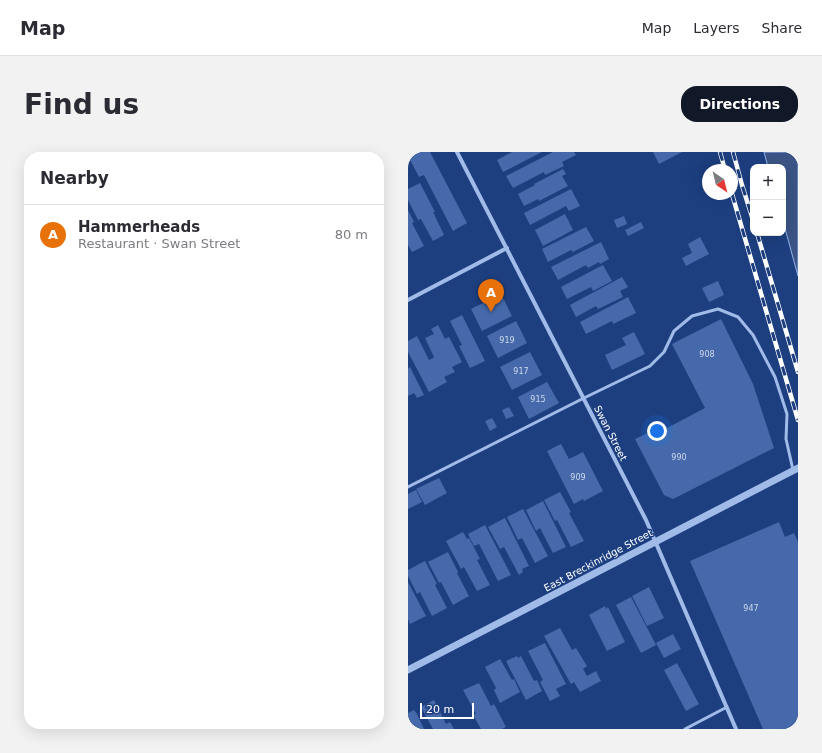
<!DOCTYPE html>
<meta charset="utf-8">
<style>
:root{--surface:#fff;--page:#f2f2f3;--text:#2b2b33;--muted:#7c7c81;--line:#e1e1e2;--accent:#111827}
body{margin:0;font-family:"DejaVu Sans",sans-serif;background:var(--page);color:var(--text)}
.controls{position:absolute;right:12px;top:12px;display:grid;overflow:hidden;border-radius:8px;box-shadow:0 4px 16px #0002}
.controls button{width:36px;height:36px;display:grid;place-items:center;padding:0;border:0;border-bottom:1px solid var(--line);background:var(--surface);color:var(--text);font:20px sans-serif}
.compass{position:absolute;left:294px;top:12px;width:36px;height:36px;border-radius:50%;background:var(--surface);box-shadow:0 4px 16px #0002;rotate:145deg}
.scale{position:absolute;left:12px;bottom:10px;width:54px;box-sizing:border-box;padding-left:4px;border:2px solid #fff;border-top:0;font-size:11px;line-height:14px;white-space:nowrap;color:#fff;-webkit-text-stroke:3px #1d3f80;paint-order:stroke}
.you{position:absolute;left:249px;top:279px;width:14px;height:14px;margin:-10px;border:3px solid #fff;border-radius:50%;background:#1a73e8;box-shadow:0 0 0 6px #1a73e833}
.badge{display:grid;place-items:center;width:26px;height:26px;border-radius:50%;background:var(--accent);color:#fff;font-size:13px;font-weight:700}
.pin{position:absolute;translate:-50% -33px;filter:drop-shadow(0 1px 2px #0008)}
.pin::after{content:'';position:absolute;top:21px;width:14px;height:12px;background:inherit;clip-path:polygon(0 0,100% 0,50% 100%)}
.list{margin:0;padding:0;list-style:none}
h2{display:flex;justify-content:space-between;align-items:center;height:52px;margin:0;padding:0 16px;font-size:17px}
h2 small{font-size:13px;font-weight:400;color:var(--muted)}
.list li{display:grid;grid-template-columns:26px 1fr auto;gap:12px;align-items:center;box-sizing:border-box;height:60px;padding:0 16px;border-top:1px solid var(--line)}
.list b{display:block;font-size:15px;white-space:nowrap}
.list p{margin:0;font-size:13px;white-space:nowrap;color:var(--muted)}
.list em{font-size:13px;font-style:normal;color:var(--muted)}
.map{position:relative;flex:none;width:390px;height:577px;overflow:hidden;border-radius:16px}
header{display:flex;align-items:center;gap:24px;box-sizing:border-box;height:56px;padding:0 20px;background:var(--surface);border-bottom:1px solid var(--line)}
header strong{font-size:19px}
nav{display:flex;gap:22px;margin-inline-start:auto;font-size:14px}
.intro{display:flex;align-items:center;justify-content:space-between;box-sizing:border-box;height:96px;padding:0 24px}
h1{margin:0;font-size:28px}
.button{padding:10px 18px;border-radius:16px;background:var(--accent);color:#fff;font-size:14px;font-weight:700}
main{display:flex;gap:24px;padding:0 24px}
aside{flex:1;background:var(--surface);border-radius:16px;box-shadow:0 4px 16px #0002}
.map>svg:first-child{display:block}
.water{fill:#3b5485;stroke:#95b4eb}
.building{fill:#4569aa}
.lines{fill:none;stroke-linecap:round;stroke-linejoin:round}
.service{stroke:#a1bbe9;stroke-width:3}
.minor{stroke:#a1bbe9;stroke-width:4}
.tertiary{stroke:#a1bbe9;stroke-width:7}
.rail-casing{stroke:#fff;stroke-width:4.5}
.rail{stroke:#1d3f80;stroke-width:3;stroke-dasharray:9;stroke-linecap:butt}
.labels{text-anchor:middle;stroke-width:3;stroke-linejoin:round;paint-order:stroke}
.number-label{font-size:8px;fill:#d0daea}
.street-label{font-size:10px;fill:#fff;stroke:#1d3f80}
</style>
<header>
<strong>Map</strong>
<nav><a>Map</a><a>Layers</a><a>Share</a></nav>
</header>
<div class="intro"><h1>Find us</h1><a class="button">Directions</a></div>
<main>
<aside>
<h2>Nearby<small></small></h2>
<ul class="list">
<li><span class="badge" style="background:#e8710a">A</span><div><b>Hammerheads</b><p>Restaurant · Swan Street</p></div><em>80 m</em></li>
</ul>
</aside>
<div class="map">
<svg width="390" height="577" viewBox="0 0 390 577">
<rect width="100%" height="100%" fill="#1d3f80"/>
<polygon class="water" points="356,0 390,0 390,124 375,69 375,15 360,15"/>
<g class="building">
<polygon points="0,0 22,0 59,71 45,79 16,23 11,25 0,4"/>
<polygon points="104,0 134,0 95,20 89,8"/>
<polygon points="145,0 166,0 168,3 154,10 156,14 137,23 136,20 105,36 98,24"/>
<polygon points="245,0 274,0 251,12"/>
<polygon points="155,17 158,22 154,24 160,34 131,49 130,47 116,54 110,42 127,33 126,32"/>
<polygon points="12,31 27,60 25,60 36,83 25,89 13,67 10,68 0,48 0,37"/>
<polygon points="163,37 172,54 161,59 158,54 122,73 116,61"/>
<polygon points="0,58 6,70 4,71 16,94 4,100 0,93"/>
<polygon points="157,62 165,78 135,94 127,78"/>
<polygon points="216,64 219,72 209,76 206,68"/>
<polygon points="233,70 236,76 220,84 217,78"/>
<polygon points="178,75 186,89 165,100 163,98 140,110 134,97"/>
<polygon points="292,85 301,102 278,114 274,106 284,101 280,92"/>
<polygon points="193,90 201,107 192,112 191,110 180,116 178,113 150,128 143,115"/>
<polygon points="195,113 204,129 185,139 183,135 159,147 153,135"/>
<polygon points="214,125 220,135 212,139 215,145 190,157 188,154 168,165 162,153"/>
<polygon points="310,129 316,143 301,150 294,136"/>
<polygon points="93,142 104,164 74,179 63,157"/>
<polygon points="220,145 228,161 205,172 204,169 178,182 172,170"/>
<polygon points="54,163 77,209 62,216 51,194 54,193 42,169"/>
<polygon points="313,167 345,232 366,296 265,347 256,343 227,287 240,281 242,285 297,256 264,192"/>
<polygon points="108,169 119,191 90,206 79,184"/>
<polygon points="30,173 37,187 41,185 54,210 44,215 47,220 36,225 39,230 21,240 0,200 0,189 9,184 21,208 25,206 26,205 17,186 26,182 23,177"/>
<polygon points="226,180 237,202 204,218 197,203 218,193 214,186"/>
<polygon points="122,200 134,223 104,238 92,215"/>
<polygon points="2,215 16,243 9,246 6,241 0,244 0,217"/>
<polygon points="139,230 151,251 121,267 110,245"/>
<polygon points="101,255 106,264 98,267 94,258"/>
<polygon points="84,266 89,275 82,279 77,269"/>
<polygon points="153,292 161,307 175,300 195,339 176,349 175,347 166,352 139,299"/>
<polygon points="31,326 39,341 17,353 8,337"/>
<polygon points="8,338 14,350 0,357 0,342"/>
<polygon points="152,340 163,360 161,361 176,389 163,395 149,368 147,369 136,348"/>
<polygon points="135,349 158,395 145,401 132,376 128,379 118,358"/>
<polygon points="115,357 140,404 127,411 114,386 110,388 99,365"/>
<polygon points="97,366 121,414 114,417 115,420 111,423 96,395 92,397 80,375"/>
<polygon points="371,370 377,385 386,381 390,390 390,577 355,577 282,409"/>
<polygon points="77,373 103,423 90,429 71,392 66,394 60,382"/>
<polygon points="55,380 59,387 61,386 72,407 69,408 82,433 69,439 56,415 53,417 38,389"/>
<polygon points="40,400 50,420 49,421 61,444 45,453 33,430 31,431 20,410"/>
<polygon points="17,409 29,432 27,433 39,456 24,464 12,440 9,442 0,424 0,418"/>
<polygon points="0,430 18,464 2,472 0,467"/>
<polygon points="241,435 256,466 239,474 224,444"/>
<polygon points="223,445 248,493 233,501 208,453"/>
<polygon points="197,454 198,457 200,455 217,490 199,499 181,463"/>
<polygon points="152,476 164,498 168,496 179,514 175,517 179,524 188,519 193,529 172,540 166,530 163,532 136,484"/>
<polygon points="265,482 273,497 256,506 248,491"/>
<polygon points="137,491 158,532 148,537 152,544 142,549 132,530 135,528 120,499"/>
<polygon points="109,504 110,506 113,504 126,529 129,528 134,539 118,548 98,509"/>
<polygon points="92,507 104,528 106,527 112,540 92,551 86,538 88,536 77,515"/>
<polygon points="269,511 291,552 278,559 256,518"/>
<polygon points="71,531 83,554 86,552 98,575 94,577 73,577 65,563 68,562 55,538"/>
<polygon points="26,548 38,572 42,570 46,577 25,577 13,555"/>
<polygon points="6,558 9,562 16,577 0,577 0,561"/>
</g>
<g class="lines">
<g class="service">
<polyline points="0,335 176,246 242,214 256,200 266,179 284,164 310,157 330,165 345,183 367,225 379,262 378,287 385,318"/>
<polyline points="277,577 319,555"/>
</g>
<g class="minor">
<polyline points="49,0 238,368 328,577"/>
<polyline points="0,148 99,96"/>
</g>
<polyline class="tertiary" points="0,518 390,316"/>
<g class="rail-casing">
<g id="rail">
<polyline points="312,0 317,18"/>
<polyline points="325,0 334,33 345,68"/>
<polyline points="324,42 390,268"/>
<polyline points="349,81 390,220"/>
</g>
</g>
<use href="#rail" class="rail"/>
</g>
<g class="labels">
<g class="number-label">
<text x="99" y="191">919</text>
<text x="299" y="205">908</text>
<text x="113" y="222">917</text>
<text x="130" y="250">915</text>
<text x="271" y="308">990</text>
<text x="170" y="328">909</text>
<text x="343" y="459">947</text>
</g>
<g class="street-label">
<text transform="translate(203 281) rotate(63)" y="4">Swan Street</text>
<text transform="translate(190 408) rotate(-28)" y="4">East Breckinridge Street</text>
</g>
</g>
</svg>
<div class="controls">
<button>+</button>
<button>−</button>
</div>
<svg class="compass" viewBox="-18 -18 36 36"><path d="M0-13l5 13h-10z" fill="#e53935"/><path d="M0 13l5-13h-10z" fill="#7c7c81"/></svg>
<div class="scale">20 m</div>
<div class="you"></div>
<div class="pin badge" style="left:83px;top:160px;background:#e8710a">A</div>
</div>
</main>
